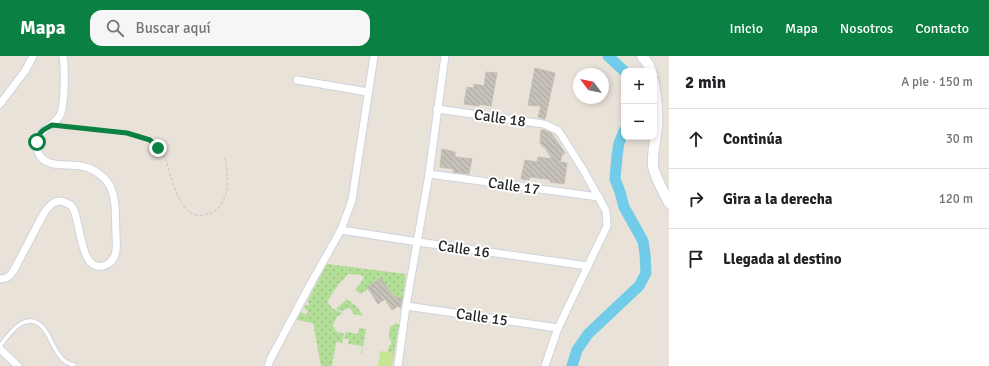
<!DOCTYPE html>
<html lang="es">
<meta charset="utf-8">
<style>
:root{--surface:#fff;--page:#f6f6f6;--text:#202124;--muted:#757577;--line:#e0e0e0;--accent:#0b8043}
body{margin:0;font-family:Signika,sans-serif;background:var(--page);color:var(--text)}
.controls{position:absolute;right:12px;top:12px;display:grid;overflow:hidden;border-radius:8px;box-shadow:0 2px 6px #0003}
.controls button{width:36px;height:36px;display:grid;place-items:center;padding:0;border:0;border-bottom:1px solid var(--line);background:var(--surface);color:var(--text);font:20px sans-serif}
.compass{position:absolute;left:573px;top:12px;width:36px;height:36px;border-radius:50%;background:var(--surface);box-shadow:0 2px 6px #0003;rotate:302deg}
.stop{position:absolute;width:12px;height:12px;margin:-9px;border:3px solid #0b8043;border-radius:50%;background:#fff}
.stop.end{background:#0b8043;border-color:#fff;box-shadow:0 1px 4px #0008}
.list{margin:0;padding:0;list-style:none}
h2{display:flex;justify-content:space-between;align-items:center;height:52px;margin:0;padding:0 16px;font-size:17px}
h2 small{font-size:13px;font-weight:400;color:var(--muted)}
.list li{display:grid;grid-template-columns:26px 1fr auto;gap:12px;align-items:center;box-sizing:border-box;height:60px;padding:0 16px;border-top:1px solid var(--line)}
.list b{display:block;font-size:15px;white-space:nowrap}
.list em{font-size:13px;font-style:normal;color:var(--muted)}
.icon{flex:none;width:22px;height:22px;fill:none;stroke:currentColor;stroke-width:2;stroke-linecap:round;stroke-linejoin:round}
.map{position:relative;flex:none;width:669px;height:310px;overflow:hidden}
header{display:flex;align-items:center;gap:24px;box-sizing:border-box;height:56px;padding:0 20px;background:var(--accent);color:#fff}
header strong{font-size:19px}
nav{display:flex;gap:22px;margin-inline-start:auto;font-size:14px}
.search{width:280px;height:36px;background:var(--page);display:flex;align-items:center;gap:10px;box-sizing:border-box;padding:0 14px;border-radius:12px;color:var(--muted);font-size:15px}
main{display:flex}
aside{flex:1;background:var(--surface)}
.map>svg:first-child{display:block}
.green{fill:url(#green-dots)}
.pitch{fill:#c6e593}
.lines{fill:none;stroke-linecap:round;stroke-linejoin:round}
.river{stroke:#70cce8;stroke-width:11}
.building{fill:url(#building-back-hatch);stroke:#c4beb3}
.lane-casing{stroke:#cfd3e0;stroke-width:5.5}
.street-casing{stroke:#cfd3e0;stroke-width:9}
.secondary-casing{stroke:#cfd3e0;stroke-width:12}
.path{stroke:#c3c3c3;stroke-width:1;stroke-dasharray:3 2;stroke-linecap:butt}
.lane{stroke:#fff;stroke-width:3.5}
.street{stroke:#fff;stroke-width:7}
.secondary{stroke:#fff;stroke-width:10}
.route{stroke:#0b8043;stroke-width:5}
.labels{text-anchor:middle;stroke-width:4;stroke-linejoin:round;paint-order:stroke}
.street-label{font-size:15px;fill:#272727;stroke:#fff}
</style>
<header>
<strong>Mapa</strong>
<div class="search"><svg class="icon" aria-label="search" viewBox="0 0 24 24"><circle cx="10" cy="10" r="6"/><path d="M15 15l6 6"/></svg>Buscar aquí</div>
<nav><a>Inicio</a><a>Mapa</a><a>Nosotros</a><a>Contacto</a></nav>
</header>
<main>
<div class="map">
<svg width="669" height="310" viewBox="0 0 669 310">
<defs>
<pattern id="green-dots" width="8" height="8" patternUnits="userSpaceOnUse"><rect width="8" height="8" fill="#b2de97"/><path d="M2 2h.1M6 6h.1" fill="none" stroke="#99be82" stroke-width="1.8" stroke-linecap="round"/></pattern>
<pattern id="building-back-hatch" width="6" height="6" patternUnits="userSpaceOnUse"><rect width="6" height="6" fill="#c5c0b8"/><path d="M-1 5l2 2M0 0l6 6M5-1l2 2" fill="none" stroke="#a9a59e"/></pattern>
</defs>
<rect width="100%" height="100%" fill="#e9e2d9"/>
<g class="green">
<path d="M327,208L406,218L403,243L398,242L397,247L381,222L367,231L368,233L361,238L355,234L364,222L361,219L348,218L338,229L327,246L333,253L341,256L342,258C336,260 334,265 333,270L337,276L344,278L342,287L336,286L332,310H321L313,267L297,264L301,256L306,259L308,255L304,252L305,249L308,250L309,247L307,246Z"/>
<polygon points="347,243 357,251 363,260 353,258 352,254 349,252 346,253 343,255 336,253"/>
<path d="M396,267L399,269L392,310H391L393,297L388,296L389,290C391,289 392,288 391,285L389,283L390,271Z"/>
<polygon points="359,272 366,273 362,298 361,298 363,290 348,288 349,283 344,282 346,276 358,278"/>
</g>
<polygon class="pitch" points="380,295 393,297 391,310 378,310"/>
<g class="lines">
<g class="river">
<polyline points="608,0 624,15"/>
<polyline points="572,310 577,294 588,278 639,230 646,217 645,198 643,185 624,151 620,136 615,123 617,100 619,87 624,75"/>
</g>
</g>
<g class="building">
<polygon points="535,12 555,17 545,63 538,61 541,50 528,49"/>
<polygon points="486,16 497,17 491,50 479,48 479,50 464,48 467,31 474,32 474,28 484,30"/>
<polygon points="541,74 544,74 551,77 565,97 562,99 560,106 567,107 564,128 550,126 550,124 547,123 530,121 529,124 521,123 525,104 537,106 538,101 552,103 544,90 543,91 540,87"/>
<polygon points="442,93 455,96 455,101 472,103 469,118 453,116 454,113 440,111"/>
<polygon points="381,222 394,241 402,242 401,252 398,250 392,254 385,243 378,248 367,231"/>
</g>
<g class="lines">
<g class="lane-casing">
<path id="lane" d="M0,290C11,275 28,252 45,274C47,277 49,280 50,283C56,294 60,306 74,309"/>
</g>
<g class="street-casing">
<g id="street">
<polyline points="297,24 368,36"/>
<polyline points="0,48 25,15 33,0"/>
<polyline points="437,53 544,68 557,74 560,77 584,115 606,155 607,170 558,272 545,310"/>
<polyline points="429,118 599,141"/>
<polyline points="341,174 418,186 588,210"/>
<path d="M0,223C7,223 10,220 14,214L44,157C48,151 53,145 60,145C65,146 71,148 73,152C81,166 80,223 108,208C119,201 116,188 116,177C115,164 117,148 112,135C108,122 94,112 81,110C68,107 47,113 39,98C27,74 55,74 61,57C65,44 65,13 63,0"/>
<polyline points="406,250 558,272"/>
<polyline points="0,293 18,310"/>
<polyline points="268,310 270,304 311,227 341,174 352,144 374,0"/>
<polyline points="398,310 406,250 429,118 445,0"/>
</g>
</g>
<g class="secondary-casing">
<g id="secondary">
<polyline points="642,0 648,8 651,15"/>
<path d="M654,26C656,40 658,56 657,70C656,83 652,96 653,110C655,122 664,136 669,147"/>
</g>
</g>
<path class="path" d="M61,70C83,73 134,73 151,85C157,89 163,97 166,104C172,121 179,164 204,159C210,158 216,156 220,150C231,135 227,117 225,100"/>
<use href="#lane" class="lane"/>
<use href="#street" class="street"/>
<use href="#secondary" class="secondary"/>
</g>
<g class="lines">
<path class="route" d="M37,86C39,75 43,74 52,69L127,77L150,84L158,92"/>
</g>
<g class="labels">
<g class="street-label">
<text transform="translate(500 62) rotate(8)" y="5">Calle 18</text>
<text transform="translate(514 130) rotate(8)" y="5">Calle 17</text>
<text transform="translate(464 193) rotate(8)" y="5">Calle 16</text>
<text transform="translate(482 261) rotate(8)" y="5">Calle 15</text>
</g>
</g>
</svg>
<div class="controls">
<button>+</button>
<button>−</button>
</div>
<svg class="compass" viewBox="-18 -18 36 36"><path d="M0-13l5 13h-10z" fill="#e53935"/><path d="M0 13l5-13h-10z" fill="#757577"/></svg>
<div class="stop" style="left:37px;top:86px"></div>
<div class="stop end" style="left:158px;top:92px"></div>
</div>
<aside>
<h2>2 min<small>A pie · 150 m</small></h2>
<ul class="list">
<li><svg class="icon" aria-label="ahead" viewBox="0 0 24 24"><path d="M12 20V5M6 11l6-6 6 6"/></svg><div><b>Continúa</b></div><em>30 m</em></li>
<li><svg class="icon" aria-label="right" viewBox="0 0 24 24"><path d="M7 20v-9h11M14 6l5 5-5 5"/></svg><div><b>Gira a la derecha</b></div><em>120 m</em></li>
<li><svg class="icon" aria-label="arrive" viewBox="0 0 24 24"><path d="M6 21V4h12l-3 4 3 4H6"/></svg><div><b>Llegada al destino</b></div></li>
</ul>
</aside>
</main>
